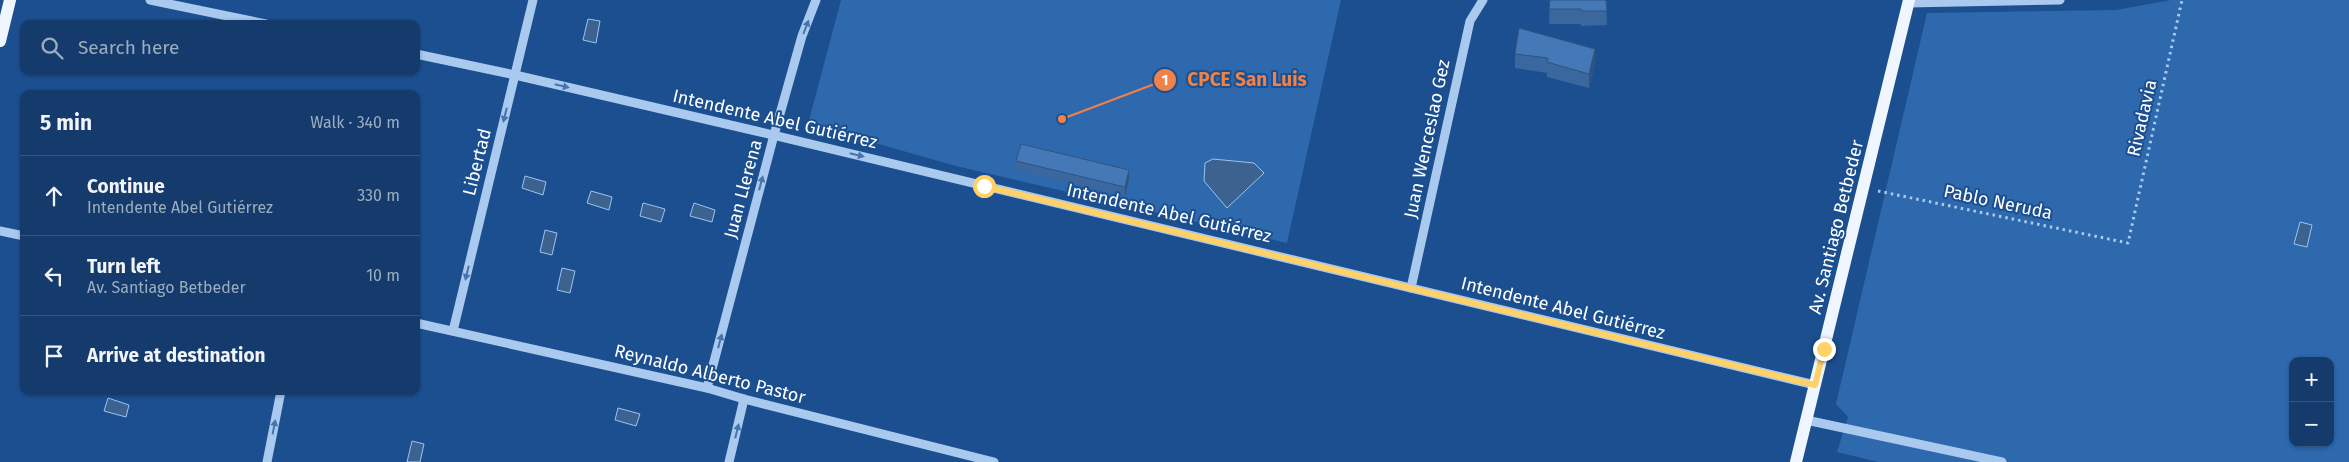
<!DOCTYPE html>
<meta charset="utf-8">
<style>
:root{--surface:#143b6b;--page:#214673;--text:#f1f3f6;--muted:#9dadc1;--line:#33557e}
body{margin:0;font-family:"Fira Sans",sans-serif;background:var(--page);color:var(--text)}
.controls{position:absolute;right:15px;bottom:15px;display:grid;overflow:hidden;border-radius:10px;box-shadow:0 1px 4px #0004}
.controls button{width:45px;height:45px;display:grid;place-items:center;padding:0;border:0;border-bottom:1px solid var(--line);background:var(--surface);color:var(--text);font:25px sans-serif}
.stop{position:absolute;width:15px;height:15px;margin:-11px;border:4px solid #ffd166;border-radius:50%;background:#fff}
.stop.end{background:#ffd166;border-color:#fff;box-shadow:0 1px 5px #0008}
.list{margin:0;padding:0;list-style:none}
h2{display:flex;justify-content:space-between;align-items:center;height:65px;margin:0;padding:0 20px;font-size:21px}
h2 small{font-size:16px;font-weight:400;color:var(--muted)}
.list li{display:grid;grid-template-columns:32px 1fr auto;gap:15px;align-items:center;box-sizing:border-box;height:80px;padding:0 20px;border-top:1px solid var(--line)}
.list b{display:block;font-size:19px;white-space:nowrap}
.list p{margin:0;font-size:16px;white-space:nowrap;color:var(--muted)}
.list em{font-size:16px;font-style:normal;color:var(--muted)}
.icon{flex:none;width:28px;height:28px;fill:none;stroke:currentColor;stroke-width:2;stroke-linecap:round;stroke-linejoin:round}
.map{position:relative;flex:none;width:2349px;height:462px;overflow:hidden}
.search{position:absolute;background:var(--surface);box-shadow:0 1px 4px #0004;left:20px;top:20px;width:400px;height:55px;display:flex;align-items:center;gap:12px;box-sizing:border-box;padding:0 18px;border-radius:10px;color:var(--muted);font-size:19px}
.panel{position:absolute;background:var(--surface);box-shadow:0 1px 4px #0004;left:20px;top:90px;width:400px;height:305px;border-radius:10px}
.map>svg:first-child{display:block}
.green{fill:#2e69ad;fill-rule:evenodd}
.water{fill:#3c6290;stroke:#9cc4f0}
.lines{fill:none;stroke-linecap:round;stroke-linejoin:round}
.path{stroke:#a9c9ee;stroke-width:3;stroke-dasharray:2.5 4;stroke-linecap:butt}
.minor{stroke:#a9c9ee;stroke-width:9}
.major{stroke:#f0f6ff;stroke-width:12}
.wall{fill:#3a679d}
.shaded-wall{fill:#305480}
.building{fill:#4478b7;stroke:#305480}
.oneway{fill:#4674ac}
.route{stroke:#ffd166;stroke-width:6}
.labels{text-anchor:middle;stroke-width:4;stroke-linejoin:round;paint-order:stroke}
.street-label{font-size:18px;fill:#fff;stroke:#1b4f8f}
.leader{fill:none;stroke:#ee8249;stroke-width:2}
.callout-dot{fill:#ee8249;stroke:#1b4f8f;stroke-width:2}
.mark-label{font-size:15px;text-anchor:middle;font-weight:bold;fill:#fff}
.callout-label{font-size:19px;text-anchor:middle;font-weight:bold;fill:#ee8249;stroke:#1b4f8f;stroke-width:4;stroke-linejoin:round;paint-order:stroke}
</style>
<div class="map">
<svg width="2349" height="462" viewBox="0 0 2349 462">
<rect width="100%" height="100%" fill="#1b4f8f"/>
<g class="green">
<polygon points="841,0 1341,0 1287,243 956,166 808,124"/>
<path d="M2171,0H2349V462H1878L1837,452L1848,417L1836,404L1927,13L2116,10ZM2293,361H2330V443H2293Z"/>
</g>
<g class="water">
<polygon points="588,19 600,21 596,43 583,40"/>
<polygon points="1213,159 1254,163 1264,173 1227,208 1204,181 1205,163"/>
<polygon points="525,176 546,182 543,195 522,188"/>
<polygon points="591,191 612,197 609,210 587,203"/>
<polygon points="643,203 665,209 661,222 640,216"/>
<polygon points="694,203 715,210 712,222 690,216"/>
<polygon points="2300,222 2312,225 2307,247 2294,244"/>
<polygon points="545,230 557,233 552,255 540,252"/>
<polygon points="562,268 575,271 570,293 557,290"/>
<polygon points="108,398 129,405 126,417 104,411"/>
<polygon points="618,408 640,414 636,426 615,420"/>
<polygon points="412,441 424,444 420,462 407,462"/>
</g>
<g class="lines">
<polyline class="path" points="1878,191 2128,243 2182,0"/>
<g class="minor">
<polyline points="150,0 266,24"/>
<polyline points="1908,3 2060,0"/>
<polyline points="416,54 515,75 756,131 1815,385"/>
<polyline points="0,231 24,236"/>
<polyline points="1411,288 1470,21 1483,0"/>
<polyline points="416,323 707,388 744,399 994,462"/>
<polyline points="453,331 533,0"/>
<polyline points="707,388 774,135 802,36 816,0"/>
<polyline points="1806,420 2002,462"/>
<polyline points="267,462 281,391"/>
<polyline points="729,462 744,399"/>
</g>
<g class="major">
<polyline points="0,41 10,0"/>
<polyline points="1796,462 1909,0"/>
</g>
</g>
<g class="wall">
<polygon points="1550,0 1606,0 1607,25 1581,26 1581,24 1549,24"/>
<polygon points="1515,54 1595,63 1589,88 1547,77 1547,73 1515,68"/>
<polygon points="1016,161 1129,179 1125,196 1016,170"/>
</g>
<g class="shaded-wall">
<polygon points="1595,49 1595,63 1589,88 1589,74"/>
<polygon points="1129,170 1129,179 1125,196 1125,187"/>
</g>
<g class="building">
<polygon points="1550,0 1606,0 1607,11 1581,11 1581,9 1549,9"/>
<polygon points="1519,28 1595,49 1589,74 1547,62 1548,58 1515,54"/>
<polygon points="1021,144 1129,170 1125,187 1016,161"/>
</g>
<defs><path id="oneway-solid" d="M-6-.8H1V-3.2L6.5 0L1 3.2V.8H-6Z" transform="scale(1.25)"/></defs>
<g class="oneway">
<use href="#oneway-solid" transform="translate(806 27) rotate(-69)"/>
<use href="#oneway-solid" transform="translate(562 86) rotate(13)"/>
<use href="#oneway-solid" transform="translate(505 115) rotate(104)"/>
<use href="#oneway-solid" transform="translate(857 155) rotate(13)"/>
<use href="#oneway-solid" transform="translate(761 183) rotate(-75)"/>
<use href="#oneway-solid" transform="translate(467 273) rotate(104)"/>
<use href="#oneway-solid" transform="translate(720 341) rotate(-75)"/>
<use href="#oneway-solid" transform="translate(274 427) rotate(-79)"/>
<use href="#oneway-solid" transform="translate(737 431) rotate(-76)"/>
</g>
<g class="lines">
<polyline class="route" points="984,186 1815,385 1824,349"/>
</g>
<g class="labels">
<g class="street-label">
<text transform="translate(2142 118) rotate(-77)" y="6">Rivadavia</text>
<text transform="translate(775 119) rotate(13)" y="6">Intendente Abel Gutiérrez</text>
<text transform="translate(1427 139) rotate(-78)" y="6">Juan Wenceslao Gez</text>
<text transform="translate(477 162) rotate(-76)" y="6">Libertad</text>
<text transform="translate(743 189) rotate(-75)" y="6">Juan Llerena</text>
<text transform="translate(1998 202) rotate(12)" y="6">Pablo Neruda</text>
<text transform="translate(1169 213) rotate(13)" y="6">Intendente Abel Gutiérrez</text>
<text transform="translate(1836 227) rotate(-76)" y="6">Av. Santiago Betbeder</text>
<text transform="translate(1563 308) rotate(14)" y="6">Intendente Abel Gutiérrez</text>
<text transform="translate(710 374) rotate(14)" y="6">Reynaldo Alberto Pastor</text>
</g>
</g>
<path class="leader" d="M1062 119L1165 80"/>
<g class="callout-dot">
<circle cx="1062" cy="119" r="5"/>
<circle cx="1165" cy="80" r="12"/>
</g>
<g class="mark-label">
<text x="1165" y="85">1</text>
</g>
<g class="callout-label">
<text x="1247" y="86">CPCE San Luis</text>
</g>
</svg>
<div class="controls">
<button>+</button>
<button>−</button>
</div>
<div class="stop" style="left:984px;top:186px"></div>
<div class="stop end" style="left:1824px;top:349px"></div>
<div class="search"><svg class="icon" aria-label="search" viewBox="0 0 24 24"><circle cx="10" cy="10" r="6"/><path d="M15 15l6 6"/></svg>Search here</div>
<section class="panel">
<h2>5 min<small>Walk · 340 m</small></h2>
<ul class="list">
<li><svg class="icon" aria-label="ahead" viewBox="0 0 24 24"><path d="M12 20V5M6 11l6-6 6 6"/></svg><div><b>Continue</b><p>Intendente Abel Gutiérrez</p></div><em>330 m</em></li>
<li><svg class="icon" aria-label="left" viewBox="0 0 24 24"><path d="M17 20v-9H6M10 6l-5 5 5 5"/></svg><div><b>Turn left</b><p>Av. Santiago Betbeder</p></div><em>10 m</em></li>
<li><svg class="icon" aria-label="arrive" viewBox="0 0 24 24"><path d="M6 21V4h12l-3 4 3 4H6"/></svg><div><b>Arrive at destination</b></div></li>
</ul>
</section>
</div>
